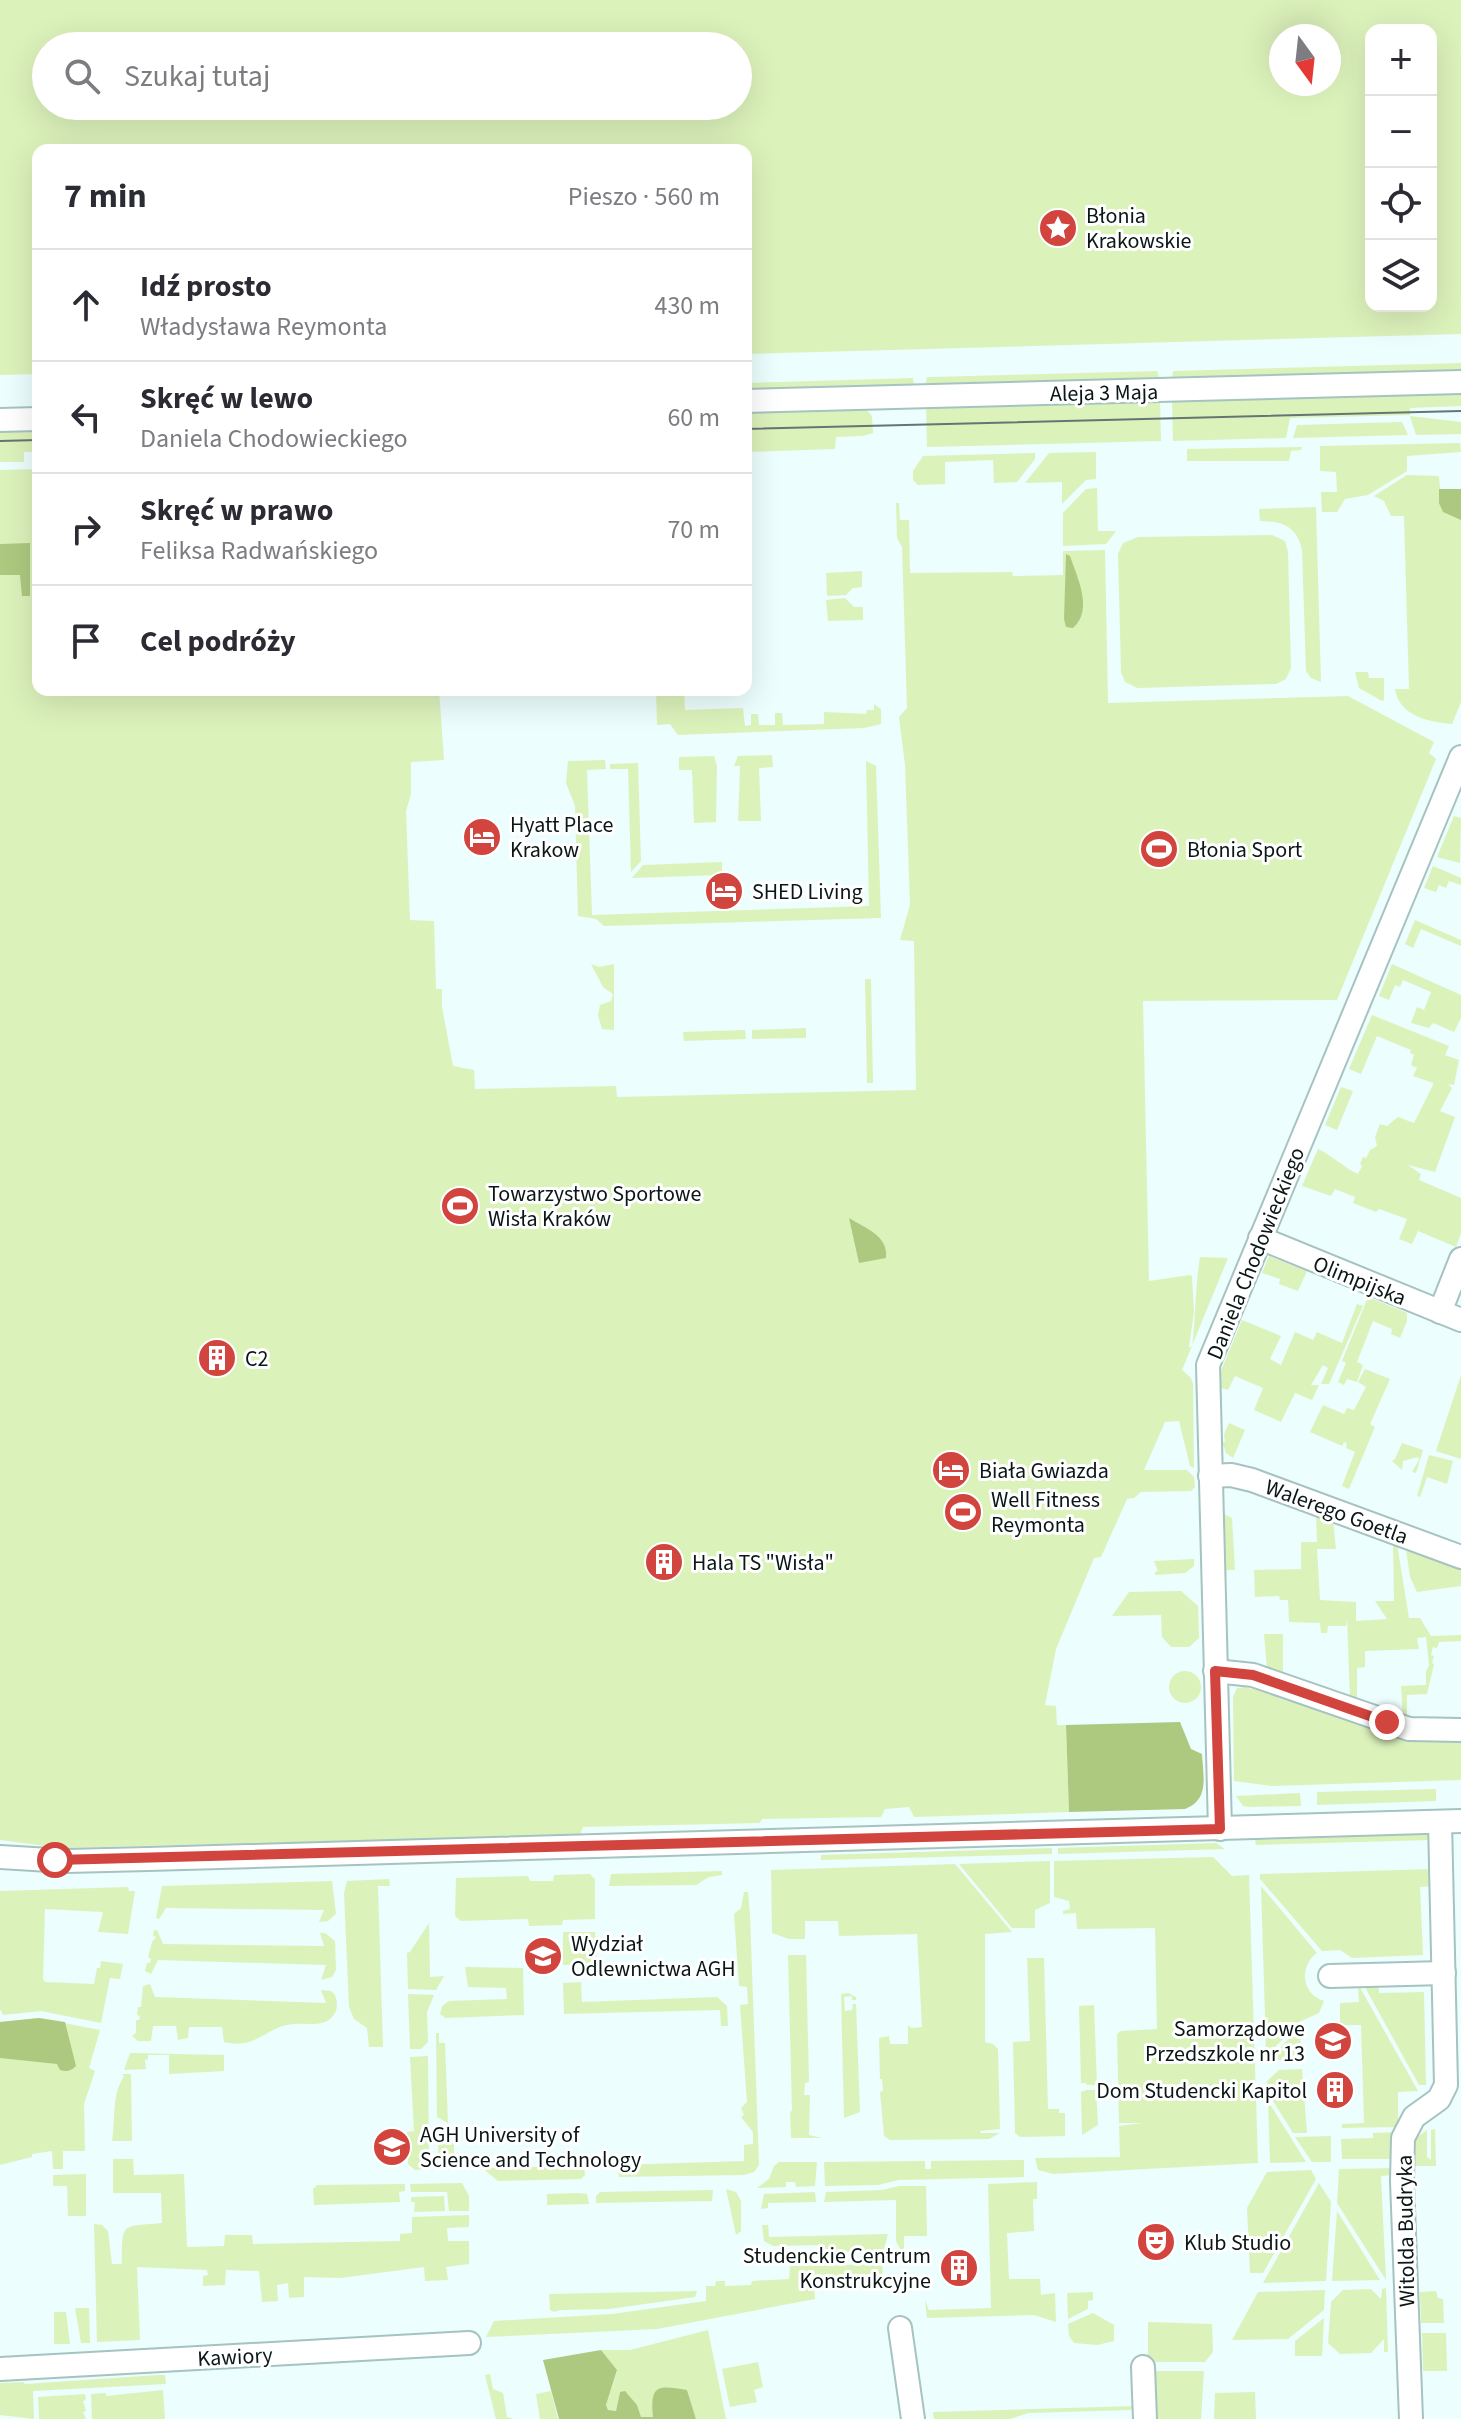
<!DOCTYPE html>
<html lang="pl">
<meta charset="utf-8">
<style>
:root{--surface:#fff;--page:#f7f7f7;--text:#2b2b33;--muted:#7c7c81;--line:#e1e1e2}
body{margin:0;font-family:"Source Sans 3",sans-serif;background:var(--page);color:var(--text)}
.controls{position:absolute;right:24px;top:24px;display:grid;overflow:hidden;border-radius:16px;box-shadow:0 8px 32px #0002}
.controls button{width:72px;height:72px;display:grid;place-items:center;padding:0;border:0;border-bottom:2px solid var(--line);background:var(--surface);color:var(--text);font:40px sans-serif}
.compass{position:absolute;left:1269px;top:24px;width:72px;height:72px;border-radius:50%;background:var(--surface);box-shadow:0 8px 32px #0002;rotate:165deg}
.stop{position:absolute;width:24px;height:24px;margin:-18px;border:6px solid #d2443e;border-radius:50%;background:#fff}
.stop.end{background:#d2443e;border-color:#fff;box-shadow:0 2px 8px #0008}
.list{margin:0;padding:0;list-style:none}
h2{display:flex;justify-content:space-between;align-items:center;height:104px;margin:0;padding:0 32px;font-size:34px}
h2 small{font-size:26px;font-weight:400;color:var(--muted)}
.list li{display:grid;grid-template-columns:52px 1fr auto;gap:24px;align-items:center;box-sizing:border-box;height:112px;padding:0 32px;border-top:2px solid var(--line)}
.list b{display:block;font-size:30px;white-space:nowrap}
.list p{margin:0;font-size:26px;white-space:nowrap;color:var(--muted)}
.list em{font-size:26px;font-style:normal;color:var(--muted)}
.icon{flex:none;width:44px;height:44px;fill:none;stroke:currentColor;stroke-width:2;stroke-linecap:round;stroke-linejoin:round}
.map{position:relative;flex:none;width:1461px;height:2419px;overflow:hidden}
.search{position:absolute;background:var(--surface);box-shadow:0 8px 32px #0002;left:32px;top:32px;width:720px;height:88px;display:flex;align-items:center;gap:20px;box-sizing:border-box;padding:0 28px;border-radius:44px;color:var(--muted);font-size:30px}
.panel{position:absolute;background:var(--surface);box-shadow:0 8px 32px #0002;left:32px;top:144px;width:720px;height:552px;border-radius:16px}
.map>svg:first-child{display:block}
.green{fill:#dcf2bb;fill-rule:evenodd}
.forest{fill:#adc97f}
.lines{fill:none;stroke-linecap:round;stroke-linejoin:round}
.minor-casing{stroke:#a5c3c1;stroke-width:26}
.minor{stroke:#fff;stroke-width:22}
.tram{stroke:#667474;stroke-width:2}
.route{stroke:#d2443e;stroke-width:10}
.labels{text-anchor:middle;stroke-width:6;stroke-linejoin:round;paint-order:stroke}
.poi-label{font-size:22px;fill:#0b1616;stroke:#fff;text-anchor:start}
.street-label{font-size:22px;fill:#0b1616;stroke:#fff}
</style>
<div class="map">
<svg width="1461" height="2419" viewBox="0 0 1461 2419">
<rect width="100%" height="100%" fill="#ecfefd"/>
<g class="green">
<path d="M0,0H1461V334L746,354V150H38V374L0,375ZM1371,30H1431V306H1371ZM1281,36H1329V84H1281ZM46,46H738V106H46Z"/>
<polygon points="1461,363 1461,371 1172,379 1173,371"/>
<polygon points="1157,371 1160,379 925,386 927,377 932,377"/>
<polygon points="913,378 914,385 746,390 746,383"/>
<polygon points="1461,393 1461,406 1410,408 1410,415 1290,418 1286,438 1173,441 1172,401"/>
<polygon points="1160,401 1161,441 927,447 926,407"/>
<polygon points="866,409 872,416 873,433 863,436 836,437 835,449 746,452 746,412"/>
<polygon points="1410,416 1461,422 1461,434 1416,435"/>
<polygon points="1402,422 1408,435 1293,438 1297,425"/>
<polygon points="0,430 38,430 38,452 24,452 24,462 0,462"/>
<polygon points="1460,443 1461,452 1407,456 1407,471 1368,495 1345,499 1337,512 1322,512 1321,492 1337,492 1336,472 1320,471 1320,446"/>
<polygon points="1302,447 1301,450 1291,451 1289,461 1187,461 1187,449"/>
<polygon points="1096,452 1096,479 1086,480 1062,504 1062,482 1025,483 1049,453"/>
<polygon points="1035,453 1035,459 1017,482 994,483 993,460 945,462 945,484 918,485 913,480 913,471 923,456"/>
<path d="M38,469V690H439L444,760L411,762V794L406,811L410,920L434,921L436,989H442V1007L453,1066L474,1070L475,1089L616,1086L617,1097L916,1090L914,941L900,940L910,905L905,765L899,717L907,708L902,547L897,538L896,503H899L900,520H909L910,573L1012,572L1013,576L1063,575V551L1105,550L1108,703L1348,696L1434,742L1429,753L1436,759L1337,1000L1143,1001L1149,1281L1190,1275L1192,1276L1194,1312L1189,1347H1192C1196,1316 1195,1287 1200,1257L1228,1258L1182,1370L1191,1378L1193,1384L1194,1468L1190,1466L1179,1421L1165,1422L1144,1470H1187L1194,1477L1195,1487L1191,1491L1141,1492L1134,1498L1127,1499L1101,1557L1094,1558L1056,1649L1045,1705L1056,1706L1057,1725H1066L1069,1812L914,1817L909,1807L885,1809L881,1817L762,1819L760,1823L583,1827L580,1835L61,1848L0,1840V470Z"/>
<path d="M1407,475L1439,476L1440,489H1461V702L1452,724C1429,722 1399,716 1395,689H1409L1404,516H1391L1384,501L1374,496Z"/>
<polygon points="1097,488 1098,531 1116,531 1106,544 1063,546 1063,513 1086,489"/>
<path d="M1316,507L1321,682L1311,678L1306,671L1302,550C1297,526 1282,521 1260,521L1259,509Z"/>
<polygon points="1272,535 1285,541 1288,552 1291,668 1286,679 1276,684 1137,688 1125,682 1121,672 1118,554 1123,543 1138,537"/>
<polygon points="862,571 862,587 853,588 846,595 827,596 826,573"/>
<polygon points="845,598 854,607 863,607 863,620 828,621 826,600"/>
<polygon points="1355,672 1368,672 1369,678 1384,678 1384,700 1382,701 1359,688"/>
<polygon points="656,690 684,690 685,710 743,708 745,726 751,725 751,714 758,714 759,725 775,725 775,713 782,713 783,725 824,724 824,712 866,714 867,710 874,710 874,704 881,709 881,724 864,728 678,735 670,724 657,725"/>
<polygon points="772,755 773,767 759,768 761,821 738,821 740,766 734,766 738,756"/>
<polygon points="714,756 717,766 716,822 694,823 692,770 679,770 679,757"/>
<polygon points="605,760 606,769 587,770 592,915 869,906 866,761 876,766 881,918 604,926 596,919 578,916 575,806 566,783 568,761"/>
<polygon points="638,763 641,861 631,872 628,769 610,769 610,764"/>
<polygon points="1454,816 1461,818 1460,863 1437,857"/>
<polygon points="722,862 722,875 632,878 643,865"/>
<polygon points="1433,866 1461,878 1461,885 1449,881 1446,888 1439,885 1436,892 1424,888"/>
<polygon points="1415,920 1461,940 1461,946 1421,929 1413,948 1405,944"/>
<polygon points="591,964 599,967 614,964 614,1035 614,1030 602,1029 598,1015 600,1005 611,1001 613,994 603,987"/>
<polygon points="1392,964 1461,995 1461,1018 1454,1032 1433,1023 1429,1028 1411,1023 1417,1007 1424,1010 1431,992 1403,980 1400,987 1395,985 1389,1000 1379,996"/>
<polygon points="865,979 871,979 873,1083 867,1083"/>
<path d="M1372,1015L1449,1046L1445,1055L1459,1060L1454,1085L1448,1084L1452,1088L1440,1111L1455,1117L1435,1172L1408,1165L1421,1174L1419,1180L1461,1198V1233L1456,1247L1418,1231L1412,1244L1399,1239L1407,1219L1379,1209L1376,1212L1353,1203L1355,1197L1335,1189L1331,1196L1302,1186L1318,1149C1333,1156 1343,1167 1358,1174L1362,1166L1360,1164L1363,1157L1366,1158L1370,1150L1377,1146L1375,1137L1380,1124L1387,1126L1398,1117L1414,1123L1433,1085V1083L1413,1076L1417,1068L1411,1065L1414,1055L1410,1053L1411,1050L1377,1036L1361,1074L1349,1069Z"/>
<polygon points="806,1028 806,1038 752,1039 752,1030"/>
<polygon points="745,1030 746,1039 684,1041 683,1032"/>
<polygon points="1341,1087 1353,1091 1337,1130 1325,1125"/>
<polygon points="1269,1256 1307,1271 1298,1291 1279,1284 1280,1279 1262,1273"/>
<polygon points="1368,1297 1407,1313 1407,1321 1400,1338 1391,1334 1392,1329 1373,1321 1357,1362 1363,1365 1357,1382 1347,1379 1344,1385 1338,1382 1346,1363 1342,1361"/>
<polygon points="1357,1304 1363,1306 1329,1384 1321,1384 1328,1368 1323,1365 1311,1385 1319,1385 1312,1400 1295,1393 1281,1422 1254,1410 1263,1388 1235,1376 1228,1390 1221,1388 1220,1373 1242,1320 1281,1336 1270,1359 1281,1365 1295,1332 1313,1340 1317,1332 1342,1343"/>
<polygon points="1365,1369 1390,1379 1370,1424 1375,1427 1349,1489 1342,1486 1355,1452 1346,1448 1347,1443 1344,1442 1342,1446 1310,1432 1323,1405 1344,1414 1347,1408 1354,1410 1366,1387 1358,1382"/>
<polygon points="1461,1375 1461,1459 1436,1451"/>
<polygon points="1229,1423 1245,1430 1233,1458 1226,1453 1222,1442 1225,1442 1224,1434"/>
<polygon points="1402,1443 1423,1450 1416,1473 1412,1472 1419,1460 1418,1457 1403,1461 1402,1470 1392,1461 1395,1459"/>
<polygon points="1429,1455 1453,1461 1447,1484 1427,1477 1420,1497 1417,1496"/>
<polygon points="1224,1514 1232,1518 1235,1570 1225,1570"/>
<polygon points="1316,1515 1333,1520 1336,1549 1317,1549 1320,1600 1356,1602 1356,1621 1387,1619 1375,1601 1394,1601 1393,1543 1397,1544 1409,1618 1420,1618 1431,1636 1461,1635 1461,1641 1439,1642 1437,1648 1433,1647 1431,1655 1434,1656 1432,1663 1434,1664 1427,1694 1407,1695 1407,1717 1403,1717 1401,1686 1426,1685 1426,1672 1429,1665 1426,1637 1417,1638 1419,1649 1365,1651 1365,1667 1357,1668 1357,1701 1350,1698 1347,1618 1346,1626 1328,1626 1327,1633 1321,1633 1320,1623 1289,1622 1288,1600 1280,1600 1279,1596 1255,1597 1254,1570 1301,1569 1301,1542 1317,1542"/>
<polygon points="1405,1543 1461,1563 1461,1586 1417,1592 1410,1577"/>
<polygon points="1194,1559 1194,1566 1185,1573 1155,1575 1155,1572 1158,1571 1154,1561"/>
<polygon points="1181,1591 1198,1606 1199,1638 1189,1647 1171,1647 1162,1637 1161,1615 1112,1616 1129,1592"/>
<polygon points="1264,1634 1283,1634 1283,1675 1267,1669"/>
<circle cx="1185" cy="1687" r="16"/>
<polygon points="1254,1685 1279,1694 1278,1698 1288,1701 1290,1698 1461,1738 1461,1780 1272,1786 1234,1781 1233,1697 1237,1688 1245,1687 1252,1689"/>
<polygon points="1436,1789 1436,1801 1317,1805 1317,1792"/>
<polygon points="1300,1793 1301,1806 1249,1807 1243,1806 1236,1796"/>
<polygon points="1431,1834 1432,1839 1429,1840 1256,1845 1255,1840"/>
<polygon points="1216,1843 1225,1849 1058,1854 1058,1848"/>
<polygon points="1052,1848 1052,1854 821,1860 821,1855"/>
<polygon points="1213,1857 1232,1876 1249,1875 1258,2163 1053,2174 1038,2170 1035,2158 1120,2157 1119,2126 1143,2123 1119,2123 1117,2034 1121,2031 1157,2029 1155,1928 1077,1929 1076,1913 1063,1914 1063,1911 1070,1909 1069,1901 1054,1897 1054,1861"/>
<polygon points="1050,1861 1050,1903 1035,1910 1035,1928 1012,1928 959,1864"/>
<polygon points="955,1864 1012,1932 985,1934 985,2042 993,2044 998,2049 1000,2129 980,2131 981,2133 1000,2133 989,2139 890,2140 884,2136 880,2092 883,2091 882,2079 880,2079 879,2038 889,2036 890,2044 908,2044 908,2025 911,2028 922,2027 917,1934 839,1936 838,1921 805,1921 805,1939 789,1939 772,1933 771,1870"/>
<polygon points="1434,1869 1435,1886 1420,1887 1423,1955 1352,1958 1340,1950 1322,1951 1260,1879 1260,1874"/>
<polygon points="722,1871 722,1875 709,1877 696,1885 609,1886 611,1874"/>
<polygon points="590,1874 595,1879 595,1919 563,1920 562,1925 529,1926 528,1919 461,1921 455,1916 456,1878 528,1876 530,1881 553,1881 554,1875"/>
<polygon points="389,1879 390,1886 378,1886 383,2047 369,2047 367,2028 354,2019 349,2007 344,1893 347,1881"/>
<polygon points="332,1881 336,1914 328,1921 319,1922 324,1910 166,1908 159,1919 156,1918 162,1886"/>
<path d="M1261,1886L1317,1953C1299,1966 1301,1994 1324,2001L1319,2013L1301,2021L1269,2053L1266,2049Z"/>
<polygon points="128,1887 129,1891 135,1891 128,1934 98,1932 103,1912 45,1909 43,1979 45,1982 94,1984 97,1968 100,1968 101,1961 123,1964 120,1979 110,1978 101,2023 41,2011 3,2015 0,2009 0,1891"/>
<polygon points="744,1892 748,1892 750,1915 759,2165 754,2172 744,2175 619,2177 618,2165 744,2161 744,2145 753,2144 753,2132 741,2117 744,2115 741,2108 747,2102 740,2005 748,2004 747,1987 739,1986 734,1914 741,1908"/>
<polygon points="429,1923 430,1977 444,1976 436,1990 408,1989 407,1953 410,1952"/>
<polygon points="154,1930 157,1930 163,1944 324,1946 320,1933 325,1933 335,1941 336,1970 332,1977 321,1980 326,1965 158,1960 151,1974 145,1971 147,1963 150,1963 151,1959 148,1957 152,1942 156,1937 153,1936"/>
<polygon points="563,1932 595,1932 597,1964 563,1965"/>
<polygon points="788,1955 806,1955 809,2082 805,2083 804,2095 810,2095 809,2135 822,2138 791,2138 791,2136 790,2113 792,2110"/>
<polygon points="1027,1958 1044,1958 1048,2109 1059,2109 1059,2113 1065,2113 1065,2136 1020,2137 1015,2133 1013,2042 1030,2041"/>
<polygon points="465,1967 523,1968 524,2015 445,2018 440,2014 442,2006 449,2001 507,1999 506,1988 468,1987"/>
<polygon points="1378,1979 1379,1993 1424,1992 1426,2085 1419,2085 1361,1980"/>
<polygon points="581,1982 582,2002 717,1997 727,2006 728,2026 721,2026 720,2010 564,2014 563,1983"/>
<path d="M150,1984L155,1997L326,2003L321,1990L331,1991L335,1995C338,2003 338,2012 331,2018C322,2027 306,2023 294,2024C265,2026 258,2050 224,2042L222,2027H189L188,2038L178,2040L176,2026H153L151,2041H138L132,2036L136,2033V2020H139L140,2016L137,2015L138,2007H141L143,1986Z"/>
<polygon points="1358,1984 1418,2091 1398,2092 1398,2127 1342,2128 1342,2124 1364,2123 1361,2025 1340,2025 1340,2003 1359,2002"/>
<polygon points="848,1993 856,1997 856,2000 852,2000 852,1996 844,1997 845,2011 852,2010 853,2004 856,2004 860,2112 844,2118 841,1994"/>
<polygon points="408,1994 434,1995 427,2012 428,2042 421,2049 410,2049"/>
<polygon points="1094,2005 1097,2085 1087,2085 1086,2083 1081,2083 1079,2006"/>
<polygon points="39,2018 100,2030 89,2068 95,2071 84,2104 85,2151 63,2151 63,2169 53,2169 52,2151 32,2154 32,2157 0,2165 0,2022"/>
<polygon points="1300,2027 1301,2060 1278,2060 1273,2055"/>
<polygon points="436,2033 439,2033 439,2043 445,2043 448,2123 437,2117"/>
<polygon points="130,2053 224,2055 224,2071 169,2074 169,2055 148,2055 148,2059 145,2060 146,2069 124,2070"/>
<polygon points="428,2056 429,2165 426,2169 415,2170 408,2164 407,2132 414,2131 410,2057"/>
<polygon points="1302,2069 1307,2133 1293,2133 1268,2093 1267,2081 1279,2070"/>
<path d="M122,2074H131L132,2141H112C116,2118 111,2097 124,2076Z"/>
<polygon points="1087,2090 1096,2090 1098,2125 1082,2135 1081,2092"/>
<polygon points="1268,2101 1306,2162 1270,2163"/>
<polygon points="1435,2129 1436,2166 1415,2166 1416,2138 1427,2130 1427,2157 1431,2160 1431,2130"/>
<polygon points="1398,2132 1399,2159 1342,2159 1341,2139 1373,2138 1373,2133"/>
<polygon points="1331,2136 1331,2162 1312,2162 1295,2137"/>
<polygon points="441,2142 454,2143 454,2169 439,2167 438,2144"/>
<path d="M113,2159H133L134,2175L184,2174L187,2247L224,2246L225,2235H252L253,2244L400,2241V2234L412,2233V2217L469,2215V2227L447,2228L448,2241H469V2264L446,2267L448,2280L425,2281L424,2267L340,2278L304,2277V2297L289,2298L288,2283L277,2285L278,2301L262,2302L259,2271L226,2270L225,2285L203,2286V2276L208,2275L207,2270L137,2267L140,2340L97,2342L94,2224L102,2225L108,2231L112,2264H122C122,2220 122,2227 162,2223L161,2193H113Z"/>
<polygon points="1024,2160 1024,2177 899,2180 878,2185 825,2186 824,2162 925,2161 925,2169 931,2169 931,2161"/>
<polygon points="779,2162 817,2162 815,2186 796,2187 795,2182 786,2182 786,2187 757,2188 769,2179 774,2166"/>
<polygon points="584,2166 585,2175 581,2179 498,2181 482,2168"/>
<polygon points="1399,2168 1393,2175 1381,2176 1386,2280 1337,2203 1339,2169"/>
<polygon points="1311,2170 1316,2179 1263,2273 1250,2273 1247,2208 1267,2172"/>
<polygon points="86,2174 86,2216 68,2216 67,2186 53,2186 53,2175"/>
<polygon points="1037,2182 1037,2199 1033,2199 1034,2231 1007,2233 1009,2279 1040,2279 1041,2295 1055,2293 1056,2322 1034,2315 927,2318 925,2300 929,2310 991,2308 988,2184"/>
<polygon points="462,2183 469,2196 469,2211 449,2211 447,2192 411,2192 410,2184"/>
<polygon points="1319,2183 1331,2202 1326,2281 1263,2283"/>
<polygon points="405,2184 405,2191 399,2192 400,2202 314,2205 313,2189 317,2185"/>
<polygon points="899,2186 926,2186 927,2236 904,2236 904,2250 900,2249 896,2241 896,2200 824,2202 826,2192 882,2190"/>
<polygon points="726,2189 736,2192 741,2201 741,2231 736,2235"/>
<polygon points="713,2190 712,2201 596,2203 596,2196 600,2192"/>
<polygon points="815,2192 816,2202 768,2203 768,2208 761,2209 764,2194"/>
<polygon points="578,2193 587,2194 589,2204 547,2205 547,2194"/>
<polygon points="444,2196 445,2211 414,2212 415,2202 411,2202 411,2197"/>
<polygon points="1337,2211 1380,2280 1332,2281"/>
<polygon points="762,2225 768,2225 769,2237 888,2234 884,2249 880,2251 824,2252 823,2245 773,2246 764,2241"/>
<path d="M882,2264C886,2283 870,2286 855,2288V2284L849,2285L848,2281L814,2287L815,2299L657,2329L486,2337L494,2321L612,2314L706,2301V2286H715L716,2281H725V2286L751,2285L752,2281L789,2279L790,2266Z"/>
<polygon points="1386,2288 1388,2352 1384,2352 1384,2339 1371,2353 1340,2354 1328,2343 1331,2302 1343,2290 1371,2289 1381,2299 1382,2289"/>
<polygon points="1325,2290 1324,2310 1288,2339 1232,2340 1258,2292"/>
<polygon points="697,2291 695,2297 609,2309 560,2310 554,2312 550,2310 549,2294"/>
<polygon points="1436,2291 1438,2298 1443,2299 1444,2323 1421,2323 1420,2292"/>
<polygon points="1093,2292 1093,2300 1088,2301 1088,2309 1068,2319 1067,2293"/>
<polygon points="75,2308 89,2308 90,2343 81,2343"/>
<polygon points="54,2312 66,2312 70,2344 54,2344"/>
<polygon points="1093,2313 1114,2325 1114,2341 1097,2345 1074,2343 1069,2336 1068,2324"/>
<polygon points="1324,2318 1322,2356 1295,2356 1295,2341"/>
<polygon points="1148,2322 1212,2324 1213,2352 1205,2362 1148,2362"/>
<polygon points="708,2330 726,2419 696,2419 687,2390 653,2417 641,2417 620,2392 616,2411 608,2410 606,2405 617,2371 601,2350 630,2350"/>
<polygon points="1422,2333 1446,2333 1447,2371 1423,2371"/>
<polygon points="758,2362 763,2387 754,2390 757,2402 730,2407 722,2369"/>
<polygon points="1148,2371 1204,2371 1201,2419 1149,2419"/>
<polygon points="490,2374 493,2389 503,2393 507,2417 514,2419 496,2419 485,2375"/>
<polygon points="158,2375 165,2375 166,2384 33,2391 34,2419 0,2415 0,2383 23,2382 25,2384"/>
<polygon points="163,2390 165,2419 92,2419 91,2394 106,2393 106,2396"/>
<polygon points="551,2391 558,2419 540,2419 536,2394"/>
<polygon points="1255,2392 1256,2419 1214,2419 1215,2393"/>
<polygon points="85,2394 86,2400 83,2401 86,2411 83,2412 86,2419 39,2419 38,2397"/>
<polygon points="1135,2406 1135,2408 1130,2410 1028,2413 1010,2419 934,2419 933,2412"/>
</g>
<g class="forest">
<polygon points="1439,489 1461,489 1461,520 1443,512 1439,503"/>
<polygon points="30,543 30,596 22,596 20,575 0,575 0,544"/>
<path d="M1066,554L1070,556C1077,577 1094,610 1073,628L1066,627L1064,619Z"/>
<path d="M849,1218C865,1228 889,1236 886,1258L859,1263Z"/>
<path d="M1180,1722L1191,1749L1202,1754C1203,1775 1210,1800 1185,1809L1069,1812L1066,1725Z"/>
<path d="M39,2018L65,2022L76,2066C71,2071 67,2072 60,2070L57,2064L0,2058V2022Z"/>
<path d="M601,2350L617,2370L606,2405L608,2410L616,2411L620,2392L625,2391L637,2405L641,2417H653C650,2385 657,2385 687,2390L696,2419H559L543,2360Z"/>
</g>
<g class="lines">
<g class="minor-casing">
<g id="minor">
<polyline points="746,401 1461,382"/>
<polyline points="0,420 38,419"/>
<polyline points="1260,1238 1461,1320"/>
<polyline points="1440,1312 1461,1259"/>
<polyline points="1210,1476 1231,1475 1252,1480 1461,1557"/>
<polyline points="1215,1671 1253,1675 1409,1729 1461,1730"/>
<polyline points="1220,1829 1208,1365 1461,757"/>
<polyline points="0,1857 66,1861 148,1859 1461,1821"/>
<polyline points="1330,1976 1444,1973"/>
<polyline points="900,2328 913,2419"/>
<polyline points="1143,2367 1145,2419"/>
<polyline points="0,2369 469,2343"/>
<polyline points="1411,2419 1402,2181 1403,2138 1414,2117 1439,2099 1446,2085 1440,1822"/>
</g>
</g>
<use href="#minor" class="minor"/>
<g class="tram">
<polyline points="746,429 1461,411"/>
<polyline points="0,441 38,440"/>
</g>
</g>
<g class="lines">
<polyline class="route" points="55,1860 1220,1829 1215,1671 1253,1675 1387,1722"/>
</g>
<defs>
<g id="sight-disc" transform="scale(2)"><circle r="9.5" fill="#d2443e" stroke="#fff"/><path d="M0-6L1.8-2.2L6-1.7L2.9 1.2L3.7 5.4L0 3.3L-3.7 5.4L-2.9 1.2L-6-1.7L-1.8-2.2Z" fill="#fff"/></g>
<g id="hotel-disc" transform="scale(2)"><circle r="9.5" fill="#d2443e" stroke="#fff"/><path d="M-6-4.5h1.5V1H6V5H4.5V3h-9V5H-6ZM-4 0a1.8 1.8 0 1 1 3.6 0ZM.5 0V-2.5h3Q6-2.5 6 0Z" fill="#fff"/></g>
<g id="stadium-disc" transform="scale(2)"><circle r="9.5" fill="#d2443e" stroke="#fff"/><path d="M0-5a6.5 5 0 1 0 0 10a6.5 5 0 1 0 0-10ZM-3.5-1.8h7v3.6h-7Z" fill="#fff"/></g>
<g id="building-disc" transform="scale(2)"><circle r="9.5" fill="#d2443e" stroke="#fff"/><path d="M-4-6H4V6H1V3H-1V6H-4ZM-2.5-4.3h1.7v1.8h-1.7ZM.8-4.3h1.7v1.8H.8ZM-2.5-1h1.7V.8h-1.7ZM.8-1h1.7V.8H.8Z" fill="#fff"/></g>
<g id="university-disc" transform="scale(2)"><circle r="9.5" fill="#d2443e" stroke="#fff"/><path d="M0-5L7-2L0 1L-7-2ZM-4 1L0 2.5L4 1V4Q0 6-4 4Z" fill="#fff"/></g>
<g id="school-disc" transform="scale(2)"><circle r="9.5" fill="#d2443e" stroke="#fff"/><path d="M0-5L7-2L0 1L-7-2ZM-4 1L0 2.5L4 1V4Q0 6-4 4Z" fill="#fff"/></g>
<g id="theatre-disc" transform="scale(2)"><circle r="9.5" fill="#d2443e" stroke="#fff"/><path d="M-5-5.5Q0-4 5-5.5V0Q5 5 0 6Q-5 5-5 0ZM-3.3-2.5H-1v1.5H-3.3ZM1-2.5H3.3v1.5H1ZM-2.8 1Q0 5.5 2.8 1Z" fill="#fff"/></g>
</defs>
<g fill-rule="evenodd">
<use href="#sight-disc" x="1058" y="228"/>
<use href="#hotel-disc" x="482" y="837"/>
<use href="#stadium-disc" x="1159" y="849"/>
<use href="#hotel-disc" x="724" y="891"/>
<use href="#stadium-disc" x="460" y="1206"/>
<use href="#building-disc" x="217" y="1358"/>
<use href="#hotel-disc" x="951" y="1470"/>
<use href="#stadium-disc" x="963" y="1512"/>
<use href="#building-disc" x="664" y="1562"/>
<use href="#university-disc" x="543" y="1956"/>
<use href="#school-disc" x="1333" y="2041"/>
<use href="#building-disc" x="1335" y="2090"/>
<use href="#university-disc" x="392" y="2147"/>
<use href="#theatre-disc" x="1156" y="2242"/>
<use href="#building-disc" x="959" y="2268"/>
</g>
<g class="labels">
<g class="poi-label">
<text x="1086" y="223">Błonia<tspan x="1086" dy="25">Krakowskie</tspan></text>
<text x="510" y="832">Hyatt Place<tspan x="510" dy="25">Krakow</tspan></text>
<text x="1187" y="857">Błonia Sport</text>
<text x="752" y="899">SHED Living</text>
<text x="488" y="1201">Towarzystwo Sportowe<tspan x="488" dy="25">Wisła Kraków</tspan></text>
<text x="245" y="1366">C2</text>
<text x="979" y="1478">Biała Gwiazda</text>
<text x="991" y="1507">Well Fitness<tspan x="991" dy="25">Reymonta</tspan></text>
<text x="692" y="1570">Hala TS "Wisła"</text>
<text x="571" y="1951">Wydział<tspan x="571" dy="25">Odlewnictwa AGH</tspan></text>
<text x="1305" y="2036" text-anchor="end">Samorządowe<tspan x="1305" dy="25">Przedszkole nr 13</tspan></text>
<text x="1307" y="2098" text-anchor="end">Dom Studencki Kapitol</text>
<text x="420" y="2142">AGH University of<tspan x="420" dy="25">Science and Technology</tspan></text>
<text x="1184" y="2250">Klub Studio</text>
<text x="931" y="2263" text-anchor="end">Studenckie Centrum<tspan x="931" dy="25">Konstrukcyjne</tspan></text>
</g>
<g class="street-label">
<text transform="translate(1104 392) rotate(-1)" y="8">Aleja 3 Maja</text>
<text transform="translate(1255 1253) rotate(-68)" y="8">Daniela Chodowieckiego</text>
<text transform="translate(1360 1280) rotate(22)" y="8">Olimpijska</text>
<text transform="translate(1337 1511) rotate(20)" y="8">Walerego Goetla</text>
<text transform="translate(1405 2231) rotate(-91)" y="8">Witolda Budryka</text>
<text transform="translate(235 2356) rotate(-3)" y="8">Kawiory</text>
</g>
</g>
</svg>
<div class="controls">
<button>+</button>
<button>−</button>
<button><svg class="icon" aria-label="locate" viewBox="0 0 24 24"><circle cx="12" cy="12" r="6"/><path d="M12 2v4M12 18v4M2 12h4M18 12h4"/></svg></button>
<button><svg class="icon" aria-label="layers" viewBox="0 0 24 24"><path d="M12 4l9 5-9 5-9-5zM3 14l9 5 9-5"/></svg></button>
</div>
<svg class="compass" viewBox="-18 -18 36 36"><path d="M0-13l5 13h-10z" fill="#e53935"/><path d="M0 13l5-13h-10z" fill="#7c7c81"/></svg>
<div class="stop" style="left:55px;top:1860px"></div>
<div class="stop end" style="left:1387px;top:1722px"></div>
<div class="search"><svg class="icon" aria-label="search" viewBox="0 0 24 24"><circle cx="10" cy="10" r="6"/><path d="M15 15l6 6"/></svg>Szukaj tutaj</div>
<section class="panel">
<h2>7 min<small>Pieszo · 560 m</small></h2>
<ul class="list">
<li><svg class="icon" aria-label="ahead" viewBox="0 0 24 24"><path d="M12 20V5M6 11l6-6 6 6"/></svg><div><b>Idź prosto</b><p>Władysława Reymonta</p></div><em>430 m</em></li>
<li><svg class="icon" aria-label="left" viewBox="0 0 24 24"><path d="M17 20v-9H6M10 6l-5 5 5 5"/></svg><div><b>Skręć w lewo</b><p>Daniela Chodowieckiego</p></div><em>60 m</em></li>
<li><svg class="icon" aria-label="right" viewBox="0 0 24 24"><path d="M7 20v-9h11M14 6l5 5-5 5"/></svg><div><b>Skręć w prawo</b><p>Feliksa Radwańskiego</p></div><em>70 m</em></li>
<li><svg class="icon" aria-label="arrive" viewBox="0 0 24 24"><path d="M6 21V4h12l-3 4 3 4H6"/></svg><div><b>Cel podróży</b></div></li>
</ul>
</section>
</div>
